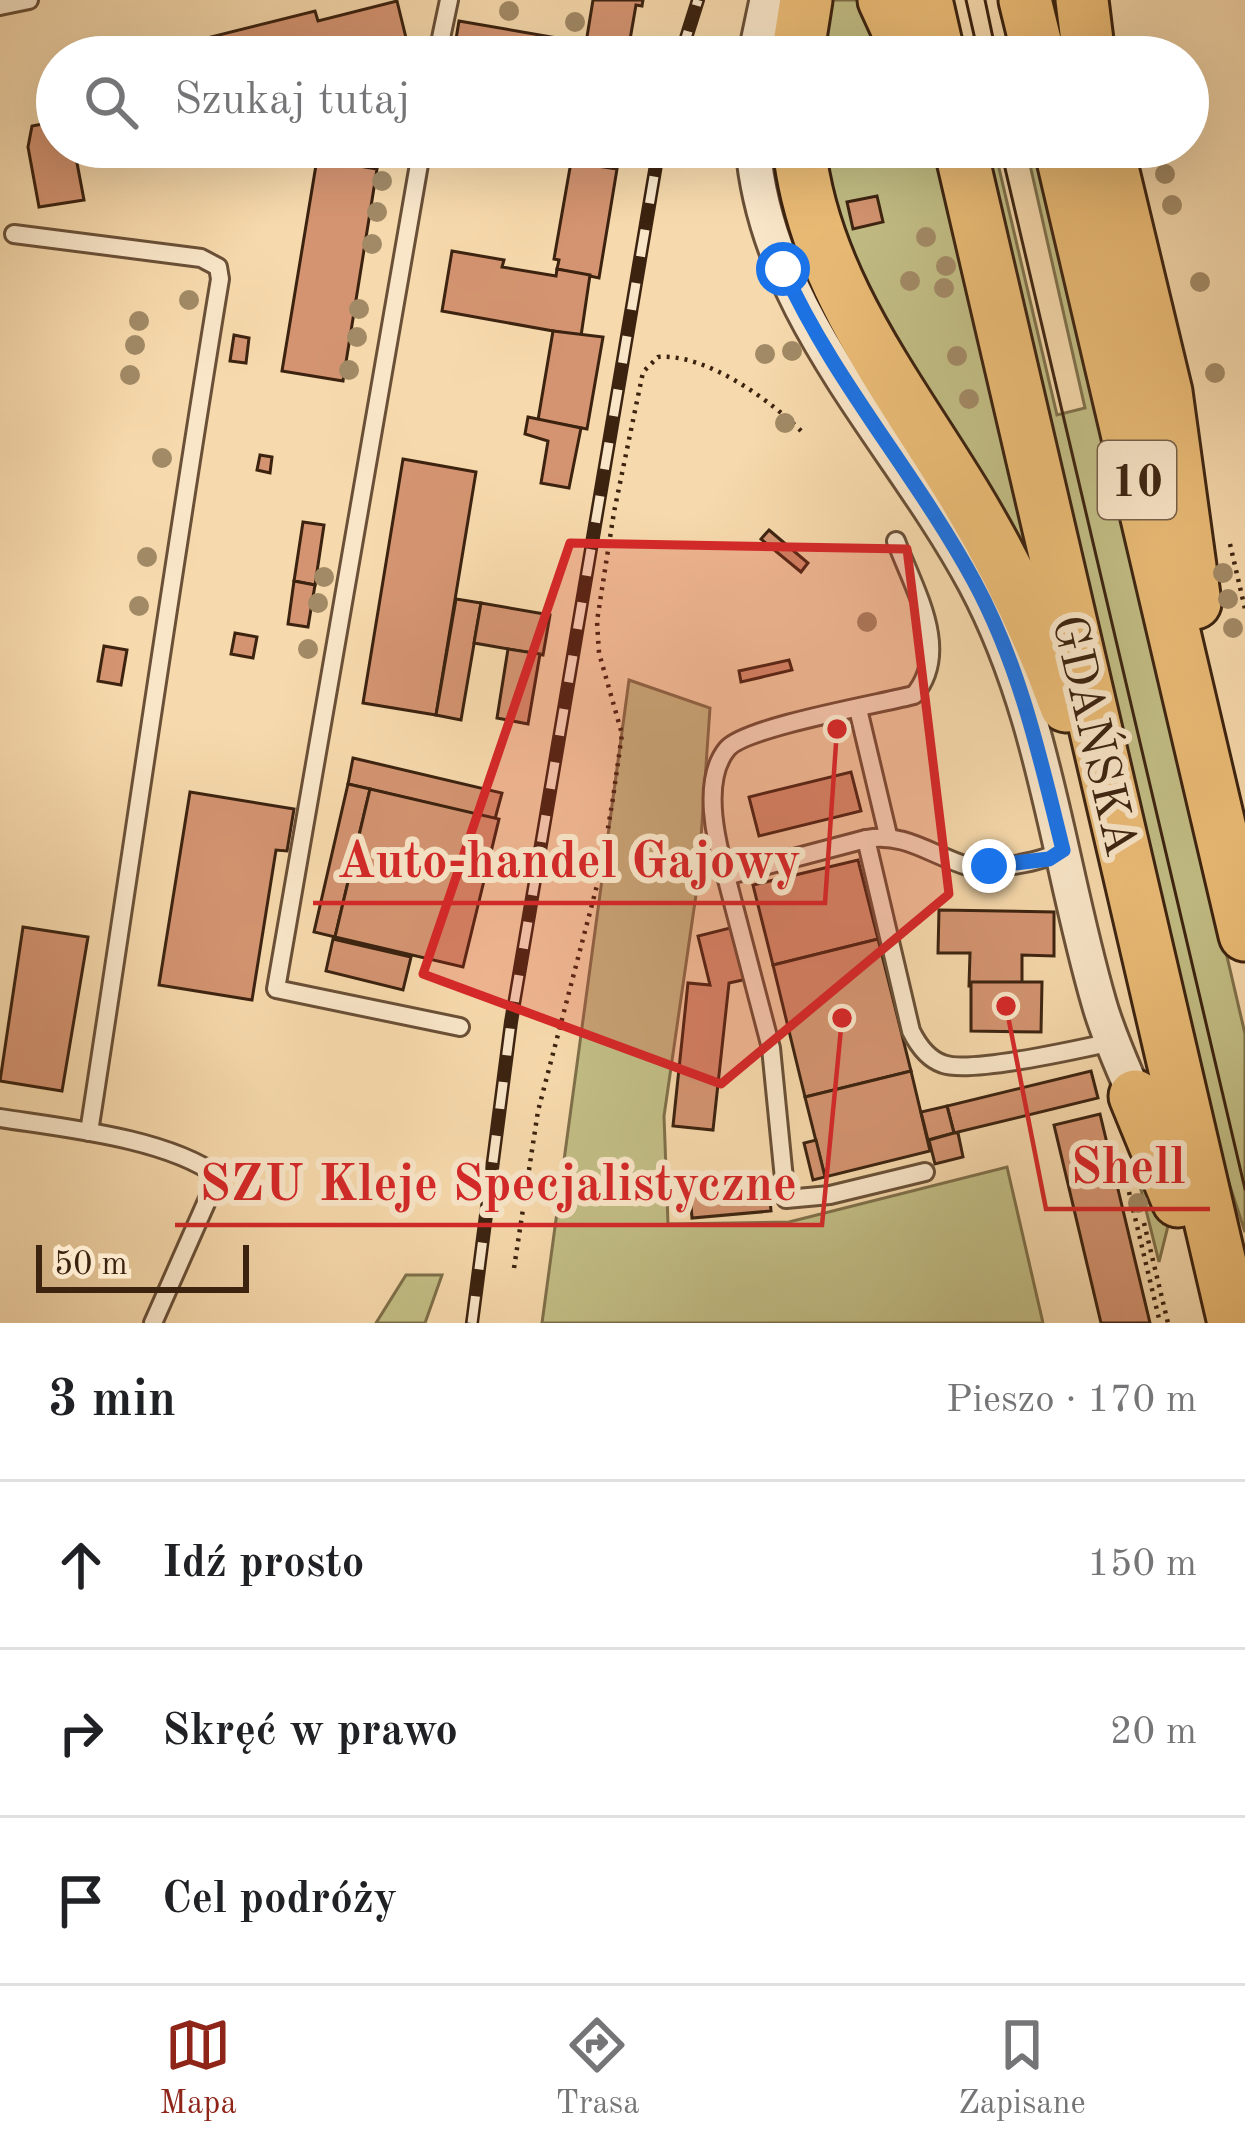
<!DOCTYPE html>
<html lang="pl">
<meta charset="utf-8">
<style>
:root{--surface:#fff;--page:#f2f2f2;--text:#202124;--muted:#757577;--line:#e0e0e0;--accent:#8f2418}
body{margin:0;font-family:"Old Standard TT",serif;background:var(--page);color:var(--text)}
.scale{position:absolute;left:36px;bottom:30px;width:213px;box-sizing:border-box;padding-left:12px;border:6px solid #3c2310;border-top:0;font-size:33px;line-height:42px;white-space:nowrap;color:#3c2310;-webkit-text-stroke:9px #f9e6c9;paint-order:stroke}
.stop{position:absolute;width:36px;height:36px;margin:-27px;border:9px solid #1a73e8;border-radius:50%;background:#fff}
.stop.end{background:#1a73e8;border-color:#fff;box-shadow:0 3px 12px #0008}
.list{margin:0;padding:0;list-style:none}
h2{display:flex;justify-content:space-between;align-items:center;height:156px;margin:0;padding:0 48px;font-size:51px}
h2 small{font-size:39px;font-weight:400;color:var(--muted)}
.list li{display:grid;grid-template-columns:78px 1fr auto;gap:36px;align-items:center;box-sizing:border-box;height:168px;padding:0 48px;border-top:3px solid var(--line)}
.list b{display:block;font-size:45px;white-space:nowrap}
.list em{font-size:39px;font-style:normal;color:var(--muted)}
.icon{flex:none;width:66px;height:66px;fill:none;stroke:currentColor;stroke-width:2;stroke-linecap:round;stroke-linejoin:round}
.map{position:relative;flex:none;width:1245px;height:1323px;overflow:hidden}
.search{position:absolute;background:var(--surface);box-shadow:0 12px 48px #0002;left:36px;right:36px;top:36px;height:132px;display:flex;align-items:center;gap:30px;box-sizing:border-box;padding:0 42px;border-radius:66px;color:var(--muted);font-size:45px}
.sheet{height:660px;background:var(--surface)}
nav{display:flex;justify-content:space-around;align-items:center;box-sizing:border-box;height:168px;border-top:3px solid var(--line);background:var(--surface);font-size:33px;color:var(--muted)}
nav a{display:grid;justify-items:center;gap:6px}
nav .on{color:var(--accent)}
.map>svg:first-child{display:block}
.green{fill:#c2be85;stroke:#7f704a;stroke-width:3}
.building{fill:#d49471;stroke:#3c2310;stroke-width:3}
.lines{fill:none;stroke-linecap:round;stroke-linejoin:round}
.lane-casing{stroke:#6a5037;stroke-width:22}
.street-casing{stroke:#6a5037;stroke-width:39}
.primary-casing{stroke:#3c2310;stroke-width:57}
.path{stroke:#3c2310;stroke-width:4.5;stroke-dasharray:3 6;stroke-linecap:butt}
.lane{stroke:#f9e6c9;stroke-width:16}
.street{stroke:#f9e6c9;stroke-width:33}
.primary{stroke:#ebbc76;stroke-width:51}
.tram{stroke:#3c2310;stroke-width:3}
.rail-casing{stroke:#3c2310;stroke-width:14}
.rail{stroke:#f9e6c9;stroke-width:9;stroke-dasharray:27;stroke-linecap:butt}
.tree{fill:#a28a66}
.route{stroke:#1a73e8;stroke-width:15}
.marked{fill:#d62828;fill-opacity:0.2;stroke:#d62828;stroke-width:9;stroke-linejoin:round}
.labels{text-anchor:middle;stroke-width:12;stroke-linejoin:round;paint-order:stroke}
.shield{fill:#f9e6c9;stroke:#755e48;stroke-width:3}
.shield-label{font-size:45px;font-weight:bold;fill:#3c2310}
.street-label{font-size:48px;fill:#3c2310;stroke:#f9e6c9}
.leader{fill:none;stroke:#d62828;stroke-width:4.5}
.callout-dot{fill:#d62828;stroke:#f9e6c9;stroke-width:4.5}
.callout-label{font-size:51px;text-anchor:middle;font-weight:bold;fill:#d62828;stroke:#f9e6c9;stroke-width:12;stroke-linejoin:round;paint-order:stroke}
</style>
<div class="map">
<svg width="1245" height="1323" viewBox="0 0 1245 1323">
<rect width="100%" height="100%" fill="#f6d9ac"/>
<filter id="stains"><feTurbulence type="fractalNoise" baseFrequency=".00167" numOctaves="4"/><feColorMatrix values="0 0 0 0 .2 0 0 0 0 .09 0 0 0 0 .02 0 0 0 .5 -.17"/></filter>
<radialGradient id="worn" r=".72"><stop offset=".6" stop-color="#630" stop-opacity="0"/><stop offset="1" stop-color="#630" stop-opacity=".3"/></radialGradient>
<g class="green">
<polygon points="825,0 868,0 894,57 815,57"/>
<polygon points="816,147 932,147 952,206 1041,593 870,318"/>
<polygon points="984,147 994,147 1057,415 1085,408 1026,147 1039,147 1245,1034 1245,1232 1216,1143"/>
<polygon points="629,680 710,708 698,881 664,1116 668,1224 789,1222 1007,1167 1043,1323 542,1323"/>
<polygon points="1122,1114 1171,1214 1159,1262"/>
<polygon points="406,1275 442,1275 425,1323 376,1323"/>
</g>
<g class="building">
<polygon points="593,0 643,0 642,6 636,5 627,57 453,57 459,21 586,43"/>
<polygon points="397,1 407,42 346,57 131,57 315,11 318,21"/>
<polygon points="57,76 57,147 74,147 84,200 39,207 28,147 32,126 53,122 44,85 46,78"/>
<polygon points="573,147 618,147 614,168 570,162"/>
<polygon points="317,159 377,169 343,381 282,371"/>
<polygon points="571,162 617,169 599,278 557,269 559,260 554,259"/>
<polygon points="877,196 883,222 853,229 847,202"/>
<polygon points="452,251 504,260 502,267 556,276 557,269 590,275 581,336 442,311"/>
<polygon points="553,331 603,337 587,429 538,420"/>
<polygon points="234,335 249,338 246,363 230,361"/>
<polygon points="528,417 581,428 569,488 541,483 548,441 525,434"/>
<polygon points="260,455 272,457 270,473 257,470"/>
<polygon points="403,459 476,472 436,715 363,703"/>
<polygon points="303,522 324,525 315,585 294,581"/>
<polygon points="769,530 808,563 801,572 761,539"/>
<polygon points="294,581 315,585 308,627 288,624"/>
<polygon points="456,599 481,603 461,720 436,715"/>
<polygon points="481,603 550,615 543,655 474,643"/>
<polygon points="235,633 257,637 253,658 231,654"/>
<polygon points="104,646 127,650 121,685 98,681"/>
<polygon points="508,649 540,654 528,724 497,718"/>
<polygon points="789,660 792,670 741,682 739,671"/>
<polygon points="353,758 502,793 495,819 348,784"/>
<polygon points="851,772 861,811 759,836 749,797"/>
<polygon points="348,784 370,789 335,937 314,932"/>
<polygon points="370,789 499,819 463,967 335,937"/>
<polygon points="190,792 294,809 287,851 276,850 252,1000 159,985"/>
<polygon points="858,860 878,939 773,965 753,885"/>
<polygon points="939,910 1054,912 1054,956 1022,955 1022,987 969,986 970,953 938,953"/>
<polygon points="23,927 88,937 62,1091 0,1081"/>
<polygon points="734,927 747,979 729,983 713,1130 673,1126 688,983 710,985 698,936"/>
<polygon points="333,939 411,957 403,990 326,971"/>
<polygon points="878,939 911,1071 805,1097 773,965"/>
<polygon points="971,982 1042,982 1041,1032 971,1031"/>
<polygon points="911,1071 930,1151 825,1177 805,1097"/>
<polygon points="1091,1071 1098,1098 954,1133 947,1106"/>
<polygon points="947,1106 954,1133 928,1140 921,1112"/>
<polygon points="1100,1114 1150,1323 1101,1323 1054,1125"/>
<polygon points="954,1133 958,1133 963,1157 935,1164 929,1140"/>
<polygon points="816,1140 825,1177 813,1180 804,1143"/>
<polygon points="769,1186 771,1211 692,1218 690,1192"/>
</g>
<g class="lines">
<g class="lane-casing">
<g id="lane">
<polyline points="0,6 29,0"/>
<polyline points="437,57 449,0"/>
<polyline points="422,147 276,989 460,1027"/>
<path d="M14,234L201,258L218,267L220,279C173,563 133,848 89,1132"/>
<polyline points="858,709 888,835"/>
<polyline points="866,839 726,876 771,1048 786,1199 830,1195 925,1172"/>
<path d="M1062,850C1044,862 988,872 967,866C931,855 905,832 866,839L911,1031C918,1045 928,1059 943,1064C970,1074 1080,1049 1112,1042"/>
<path d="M726,876C716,842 701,781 727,749C745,727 879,704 914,695C952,650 914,590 896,541"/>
<path d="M0,1118C64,1128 166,1138 218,1176L153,1323"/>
</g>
</g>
<g class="street-casing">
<g id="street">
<polyline points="755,57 767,0"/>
<path d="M753,147C766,315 899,441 975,583C1045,714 1058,862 1099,1003C1108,1035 1122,1065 1135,1096"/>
</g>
</g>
<g class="primary-casing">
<g id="primary">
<polyline points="884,0 910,57"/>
<polyline points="926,0 939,57"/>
<polyline points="1025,0 1039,57"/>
<polyline points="1082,0 1089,57"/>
<polyline points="797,57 806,0"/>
<path d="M799,147C813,281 900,388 967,499C1006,564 1040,634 1066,706"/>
<polyline points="960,147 1234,1323"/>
<polyline points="1060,147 1245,935"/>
<polyline points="1107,147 1166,392 1195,603"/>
<polyline points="1135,1096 1178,1201"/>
</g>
</g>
<g class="path">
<polyline points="1230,544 1245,609"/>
<polyline points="1129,1192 1160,1323"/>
<polyline points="1144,1223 1168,1323"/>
<path d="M514,1268L538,1111L601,870L613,798L622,734L599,653L597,621L614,512L643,372L658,357C706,353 772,401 804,434"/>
</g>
<use href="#lane" class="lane"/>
<use href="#street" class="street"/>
<use href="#primary" class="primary"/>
<g class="tram">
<polyline points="966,0 979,57"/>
<polyline points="985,0 997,57"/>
<polyline points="1000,147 1245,1189"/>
</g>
<g class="rail-casing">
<g id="rail">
<polyline points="680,57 698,0"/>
<polyline points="472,1323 511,1022 659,147"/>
</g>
</g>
<use href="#rail" class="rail"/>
</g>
<g class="tree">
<circle cx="509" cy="11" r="10"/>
<circle cx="575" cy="22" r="10"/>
<circle cx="1138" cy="46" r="10"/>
<circle cx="1165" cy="174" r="10"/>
<circle cx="382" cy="181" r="10"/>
<circle cx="1172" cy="205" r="10"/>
<circle cx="377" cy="212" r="10"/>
<circle cx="926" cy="237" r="10"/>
<circle cx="372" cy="244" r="10"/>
<circle cx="946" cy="266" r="10"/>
<circle cx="910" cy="281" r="10"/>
<circle cx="1200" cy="282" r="10"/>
<circle cx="944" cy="288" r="10"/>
<circle cx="189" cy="300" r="10"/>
<circle cx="359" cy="309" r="10"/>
<circle cx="139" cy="321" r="10"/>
<circle cx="357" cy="337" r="10"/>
<circle cx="135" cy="345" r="10"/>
<circle cx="792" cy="351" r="10"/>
<circle cx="765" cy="354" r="10"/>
<circle cx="957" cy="356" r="10"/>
<circle cx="349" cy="370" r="10"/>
<circle cx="1215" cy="373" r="10"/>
<circle cx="130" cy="375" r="10"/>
<circle cx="969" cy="399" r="10"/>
<circle cx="785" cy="423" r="10"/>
<circle cx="162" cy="458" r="10"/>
<circle cx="147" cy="557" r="10"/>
<circle cx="1223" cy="573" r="10"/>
<circle cx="324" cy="577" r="10"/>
<circle cx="1228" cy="599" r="10"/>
<circle cx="318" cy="603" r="10"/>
<circle cx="139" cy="606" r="10"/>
<circle cx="867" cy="622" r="10"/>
<circle cx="1233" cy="628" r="10"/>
<circle cx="308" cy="649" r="10"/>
<circle cx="1138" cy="1203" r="10"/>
</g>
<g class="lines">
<path class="route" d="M783,269C833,380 916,474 974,581C1020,666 1040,757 1063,850L1049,859L989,866"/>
</g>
<path class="marked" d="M570,543L907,549L949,894L721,1084L423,974Z"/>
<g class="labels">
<rect class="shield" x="1098" y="441" width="78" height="78" rx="9"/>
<g class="shield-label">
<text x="1137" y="496">10</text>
</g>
<g class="street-label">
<text transform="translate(1097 735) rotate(77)" y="17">GDAŃSKA</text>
</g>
</g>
<path class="leader" d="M837 729L825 903H313M1006 1006L1046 1209H1210M842 1018L822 1225H175"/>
<g class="callout-dot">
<circle cx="837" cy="729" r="12"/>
<circle cx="1006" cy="1006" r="12"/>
<circle cx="842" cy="1018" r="12"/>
</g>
<g class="callout-label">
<text x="569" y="877">Auto-handel Gajowy</text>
<text x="1128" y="1183">Shell</text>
<text x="498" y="1200">SZU Kleje Specjalistyczne</text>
</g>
<rect width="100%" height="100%" filter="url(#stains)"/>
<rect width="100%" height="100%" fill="url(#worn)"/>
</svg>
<div class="scale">50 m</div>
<div class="stop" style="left:783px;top:269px"></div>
<div class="stop end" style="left:989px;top:866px"></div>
<div class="search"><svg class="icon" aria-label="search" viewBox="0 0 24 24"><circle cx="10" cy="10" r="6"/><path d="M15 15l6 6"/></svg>Szukaj tutaj</div>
</div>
<section class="sheet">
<h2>3 min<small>Pieszo · 170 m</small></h2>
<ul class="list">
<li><svg class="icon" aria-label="ahead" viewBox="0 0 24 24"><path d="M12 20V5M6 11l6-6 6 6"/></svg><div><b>Idź prosto</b></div><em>150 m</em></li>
<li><svg class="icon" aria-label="right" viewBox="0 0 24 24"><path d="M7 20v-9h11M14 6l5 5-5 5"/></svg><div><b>Skręć w prawo</b></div><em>20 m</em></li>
<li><svg class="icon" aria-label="arrive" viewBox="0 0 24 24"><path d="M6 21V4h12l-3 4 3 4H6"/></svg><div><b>Cel podróży</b></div></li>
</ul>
</section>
<nav>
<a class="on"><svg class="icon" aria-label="map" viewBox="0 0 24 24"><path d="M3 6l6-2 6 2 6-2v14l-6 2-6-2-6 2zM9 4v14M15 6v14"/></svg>Mapa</a>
<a><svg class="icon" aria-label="directions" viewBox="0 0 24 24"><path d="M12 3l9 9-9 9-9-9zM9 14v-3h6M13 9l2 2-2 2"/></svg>Trasa</a>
<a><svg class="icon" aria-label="saved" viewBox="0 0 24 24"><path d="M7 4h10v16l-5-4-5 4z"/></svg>Zapisane</a>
</nav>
